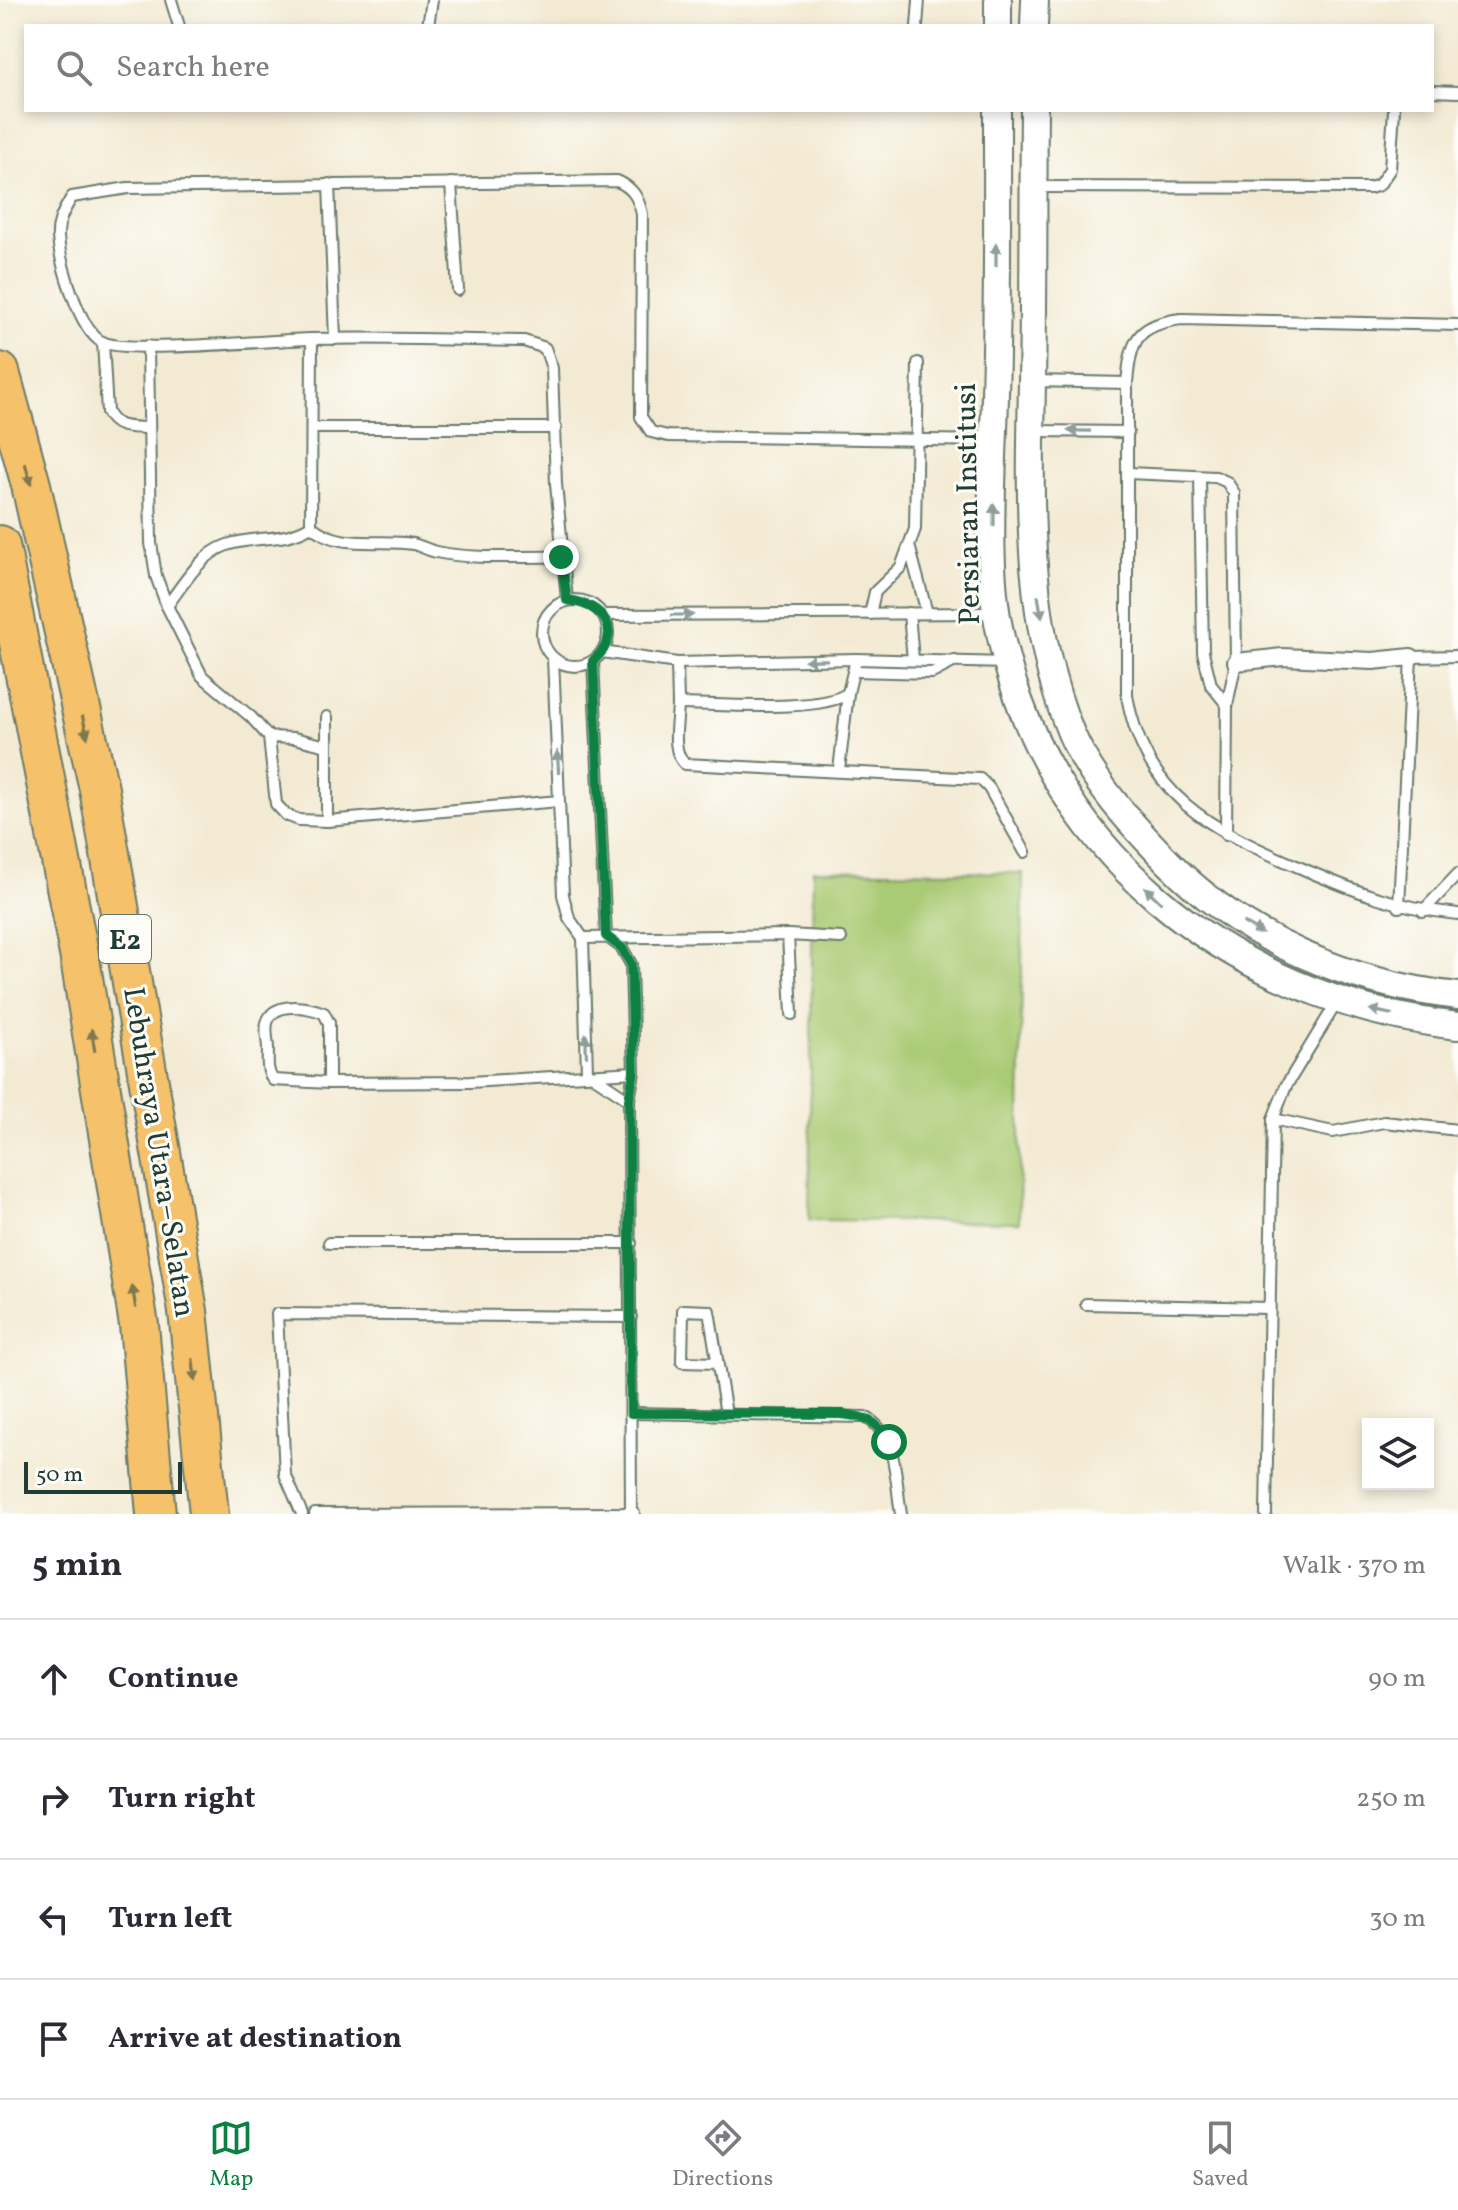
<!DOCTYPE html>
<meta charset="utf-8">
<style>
:root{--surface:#fff;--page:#f2f2f3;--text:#2b2b33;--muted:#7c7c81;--line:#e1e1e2;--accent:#0b8043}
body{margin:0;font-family:Vollkorn,serif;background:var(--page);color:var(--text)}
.controls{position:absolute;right:24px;bottom:24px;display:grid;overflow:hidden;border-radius:0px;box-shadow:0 4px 12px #0003}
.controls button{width:72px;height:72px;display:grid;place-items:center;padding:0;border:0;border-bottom:2px solid var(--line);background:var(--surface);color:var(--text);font:40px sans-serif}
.scale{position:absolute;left:24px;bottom:20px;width:158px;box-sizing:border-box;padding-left:8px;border:4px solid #1f3d34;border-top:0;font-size:22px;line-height:28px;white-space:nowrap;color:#1f3d34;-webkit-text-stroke:6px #fdfcf7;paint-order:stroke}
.stop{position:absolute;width:24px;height:24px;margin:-18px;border:6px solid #0b8043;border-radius:50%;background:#fff}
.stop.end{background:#0b8043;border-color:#fff;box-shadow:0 2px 8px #0008}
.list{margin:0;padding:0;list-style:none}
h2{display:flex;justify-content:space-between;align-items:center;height:104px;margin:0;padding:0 32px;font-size:34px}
h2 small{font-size:26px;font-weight:400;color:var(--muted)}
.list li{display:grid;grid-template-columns:52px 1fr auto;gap:24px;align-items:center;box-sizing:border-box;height:120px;padding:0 32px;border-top:2px solid var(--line)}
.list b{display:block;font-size:30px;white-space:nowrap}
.list em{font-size:26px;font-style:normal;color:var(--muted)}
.icon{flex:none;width:44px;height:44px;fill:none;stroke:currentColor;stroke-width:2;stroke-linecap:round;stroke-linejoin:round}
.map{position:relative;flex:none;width:1458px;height:1514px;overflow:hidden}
.search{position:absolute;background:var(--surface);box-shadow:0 4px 12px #0003;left:24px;right:24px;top:24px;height:88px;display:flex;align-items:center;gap:20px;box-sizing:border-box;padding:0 28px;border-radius:0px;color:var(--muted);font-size:30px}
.sheet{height:584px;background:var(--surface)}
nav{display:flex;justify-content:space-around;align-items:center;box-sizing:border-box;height:112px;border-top:2px solid var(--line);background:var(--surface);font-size:22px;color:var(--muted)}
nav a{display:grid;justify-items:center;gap:4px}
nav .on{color:var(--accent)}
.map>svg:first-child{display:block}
.green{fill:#aacb74;stroke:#648454;stroke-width:2}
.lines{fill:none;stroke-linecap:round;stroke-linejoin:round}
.service-casing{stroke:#697a6c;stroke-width:14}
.pedestrian-casing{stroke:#697a6c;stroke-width:20}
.tertiary-casing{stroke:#697a6c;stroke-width:30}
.motorway-casing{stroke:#697a6c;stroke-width:42}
.service{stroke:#fff;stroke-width:10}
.pedestrian{stroke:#fff;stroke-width:16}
.tertiary{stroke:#fff;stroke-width:26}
.motorway{stroke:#f5c16b;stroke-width:38}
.oneway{fill:#8f9e9a}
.oneway2{fill:#7f784d}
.route{stroke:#0b8043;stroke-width:10}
.labels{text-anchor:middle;stroke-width:6;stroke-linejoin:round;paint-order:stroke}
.shield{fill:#fdfcf7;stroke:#62766e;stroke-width:2}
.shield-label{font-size:28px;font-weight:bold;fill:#1f3d34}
.street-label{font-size:30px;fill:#1f3d34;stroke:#fdfcf7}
</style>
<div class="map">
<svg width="1458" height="1514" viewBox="0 0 1458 1514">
<rect width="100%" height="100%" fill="#fdfcf7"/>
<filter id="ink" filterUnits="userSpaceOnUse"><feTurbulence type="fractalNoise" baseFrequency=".0125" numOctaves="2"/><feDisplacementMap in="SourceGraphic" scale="16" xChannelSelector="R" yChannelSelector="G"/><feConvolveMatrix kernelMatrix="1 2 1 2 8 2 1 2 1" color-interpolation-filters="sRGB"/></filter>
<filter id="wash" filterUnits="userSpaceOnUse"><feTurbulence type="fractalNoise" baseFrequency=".006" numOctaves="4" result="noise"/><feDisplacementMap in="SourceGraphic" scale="32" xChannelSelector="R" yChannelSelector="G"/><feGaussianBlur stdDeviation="1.8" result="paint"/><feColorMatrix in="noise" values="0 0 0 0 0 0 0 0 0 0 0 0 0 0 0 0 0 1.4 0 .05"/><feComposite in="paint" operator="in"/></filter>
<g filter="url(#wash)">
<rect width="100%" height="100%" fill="#f3ead3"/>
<polygon class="green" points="813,870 1023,873 1019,1222 809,1220"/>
</g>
<g filter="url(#ink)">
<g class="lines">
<g class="service-casing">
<g id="service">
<polyline points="171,0 179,26"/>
<polyline points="428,26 432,0"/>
<polyline points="917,26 919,0"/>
<polyline points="1432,91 1458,92"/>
<polyline points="451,183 458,290"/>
<polyline points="329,184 335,339"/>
<polyline points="1035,187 1370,188 1379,185 1390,169 1394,110"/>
<path d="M1458,325L1181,319C1136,325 1131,340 1127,383V696C1145,796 1209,828 1294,865C1351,890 1396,908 1458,914"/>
<path d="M103,342L107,412C115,429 130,427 147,428"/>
<polyline points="148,346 151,543 156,576 167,606 202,676 251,717 269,737 276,804 286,815 299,820 327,821 559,801"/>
<polyline points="1034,381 1127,383"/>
<polyline points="312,428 556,428"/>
<polyline points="1034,431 1128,432"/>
<polyline points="1128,473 1216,477 1227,482 1234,493 1236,662 1227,705 1226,835"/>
<polyline points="1200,477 1203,652 1211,685 1227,705"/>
<path d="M311,526C342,551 377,538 413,544C421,546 428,550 436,552C476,560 521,556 561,557"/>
<polyline points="311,526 312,339"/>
<polyline points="910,549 927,613"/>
<path d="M567,600L556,484L552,368L545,348L524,341C453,340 381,337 310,339C273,340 128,354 102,342C79,330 60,262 58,237C57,222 64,210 72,197L128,188L617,181C633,188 638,197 642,214L641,417L651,432L668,436L992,441"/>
<circle cx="575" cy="633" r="33"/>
<path d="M167,606C183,584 201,554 227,545C256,535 284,543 311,526"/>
<polyline points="909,613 913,660"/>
<polyline points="870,614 875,592 901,567 915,529 918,363"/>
<polyline points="604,615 994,613"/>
<polyline points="602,652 677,663 856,659 1006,663"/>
<polyline points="553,658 563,895 569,918 583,938 587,1072 629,1100"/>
<polyline points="593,661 606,936 622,948 631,964 634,1072 629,1100 631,1510"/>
<path d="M677,663L678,704C715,704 822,713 848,693"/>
<polyline points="853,671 932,673 955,661"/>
<path d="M678,704C678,721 670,751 685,764L980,779L989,788L1025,852"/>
<polyline points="327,717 327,821"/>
<polyline points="269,737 294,738 327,746"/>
<polyline points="839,770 848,693 856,659"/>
<polyline points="1399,907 1411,657 1458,656"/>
<polyline points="1423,911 1458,874"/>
<polyline points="788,935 792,1014"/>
<polyline points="583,938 788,935 841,938"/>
<path d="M329,1083L273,1080C266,1070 268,1061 268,1049C268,1042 265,1031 267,1023C273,1000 308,1007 324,1013L329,1023V1083L470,1082L634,1072"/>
<polyline points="1273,1119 1333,1132 1384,1122 1458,1130"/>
<polyline points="329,1243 631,1243"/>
<polyline points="1086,1304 1269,1308"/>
<polyline points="718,1363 682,1362 683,1310 709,1311 726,1414"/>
<path d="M631,1413L865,1417C898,1434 895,1480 901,1514"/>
<polyline points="302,1514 285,1474 277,1314 631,1317"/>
<polyline points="315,1514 634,1513"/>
<polyline points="1266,1514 1273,1119 1286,1086 1337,1002"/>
</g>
</g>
<g class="pedestrian-casing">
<polyline id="pedestrian" points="1236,662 1283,657 1373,661 1411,657"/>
</g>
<g class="tertiary-casing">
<g id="tertiary">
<polyline points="998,0 998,26"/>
<polyline points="1034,26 1035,0"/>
<path d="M997,110C997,204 998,299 995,394C994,462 986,550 997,617C1037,849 1230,1000 1458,1026"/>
<path d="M1034,110C1033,200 1034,291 1032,381C1030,498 1025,623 1071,733C1092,782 1131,824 1168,862C1244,940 1351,984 1458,996"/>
</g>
</g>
<g class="motorway-casing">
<g id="motorway">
<polyline points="0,372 31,485 99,789 188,1311 209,1514"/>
<polyline points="0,545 80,959 139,1325 156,1514"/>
</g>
</g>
<use href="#service" class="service"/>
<use href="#pedestrian" class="pedestrian"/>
<use href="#tertiary" class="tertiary"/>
<use href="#motorway" class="motorway"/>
</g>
<defs><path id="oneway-solid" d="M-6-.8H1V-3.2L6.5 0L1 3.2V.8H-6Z" transform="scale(2)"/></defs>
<g class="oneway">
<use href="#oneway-solid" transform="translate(996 255) rotate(-90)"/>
<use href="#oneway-solid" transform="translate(1079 431) rotate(-179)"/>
<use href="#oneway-solid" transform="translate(994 515) rotate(-90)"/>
<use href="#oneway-solid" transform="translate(1040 607) rotate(80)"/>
<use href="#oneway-solid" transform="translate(682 615)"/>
<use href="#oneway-solid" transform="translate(816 660) rotate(179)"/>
<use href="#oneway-solid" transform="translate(558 762) rotate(-93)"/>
<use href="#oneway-solid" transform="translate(1153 895) rotate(-136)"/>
<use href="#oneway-solid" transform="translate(1253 928) rotate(30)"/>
<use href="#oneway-solid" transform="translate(1381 1012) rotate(-168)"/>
<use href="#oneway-solid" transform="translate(586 1045) rotate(-92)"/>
</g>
<g class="oneway2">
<use href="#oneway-solid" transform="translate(28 474) rotate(75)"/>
<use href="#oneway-solid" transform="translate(85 727) rotate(77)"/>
<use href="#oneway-solid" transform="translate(93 1040) rotate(-99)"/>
<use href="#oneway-solid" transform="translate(134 1297) rotate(-99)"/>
<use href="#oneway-solid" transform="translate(194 1370) rotate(84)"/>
</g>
</g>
<g class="lines" filter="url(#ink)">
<path class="route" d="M561,557L567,600C604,604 625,632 593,661L606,936L622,948L631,964L634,1072L629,1100L631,1413L842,1414C866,1417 877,1420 889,1442"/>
</g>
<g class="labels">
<rect class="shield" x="99" y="915" width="52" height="48" rx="6"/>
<g class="shield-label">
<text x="125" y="949">E2</text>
</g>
<g class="street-label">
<text transform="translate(967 504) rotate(-91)" y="10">Persiaran Institusi</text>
<text transform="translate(160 1152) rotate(81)" y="10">Lebuhraya Utara–Selatan</text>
</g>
</g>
</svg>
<div class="controls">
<button><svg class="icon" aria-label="layers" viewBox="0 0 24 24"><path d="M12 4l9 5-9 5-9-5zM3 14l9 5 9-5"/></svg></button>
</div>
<div class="scale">50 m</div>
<div class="stop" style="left:889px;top:1442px"></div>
<div class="stop end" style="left:561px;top:557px"></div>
<div class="search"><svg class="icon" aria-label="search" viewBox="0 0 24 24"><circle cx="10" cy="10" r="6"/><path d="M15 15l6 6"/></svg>Search here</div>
</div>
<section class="sheet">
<h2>5 min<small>Walk · 370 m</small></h2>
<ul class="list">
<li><svg class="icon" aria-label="ahead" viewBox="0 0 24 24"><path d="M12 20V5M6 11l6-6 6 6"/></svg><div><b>Continue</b></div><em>90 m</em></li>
<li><svg class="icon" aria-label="right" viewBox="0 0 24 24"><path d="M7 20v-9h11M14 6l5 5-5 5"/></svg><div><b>Turn right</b></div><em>250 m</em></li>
<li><svg class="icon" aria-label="left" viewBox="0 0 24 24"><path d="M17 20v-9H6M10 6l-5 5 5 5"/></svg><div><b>Turn left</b></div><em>30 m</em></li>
<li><svg class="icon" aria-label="arrive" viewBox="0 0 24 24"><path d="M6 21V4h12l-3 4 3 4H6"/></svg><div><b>Arrive at destination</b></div></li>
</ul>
</section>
<nav>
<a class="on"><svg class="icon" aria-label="map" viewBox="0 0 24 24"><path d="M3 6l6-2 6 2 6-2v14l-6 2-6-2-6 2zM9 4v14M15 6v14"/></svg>Map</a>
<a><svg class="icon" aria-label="directions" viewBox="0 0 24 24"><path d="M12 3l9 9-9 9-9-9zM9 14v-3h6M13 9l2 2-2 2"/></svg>Directions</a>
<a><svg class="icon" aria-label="saved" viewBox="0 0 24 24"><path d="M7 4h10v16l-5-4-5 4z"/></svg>Saved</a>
</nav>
